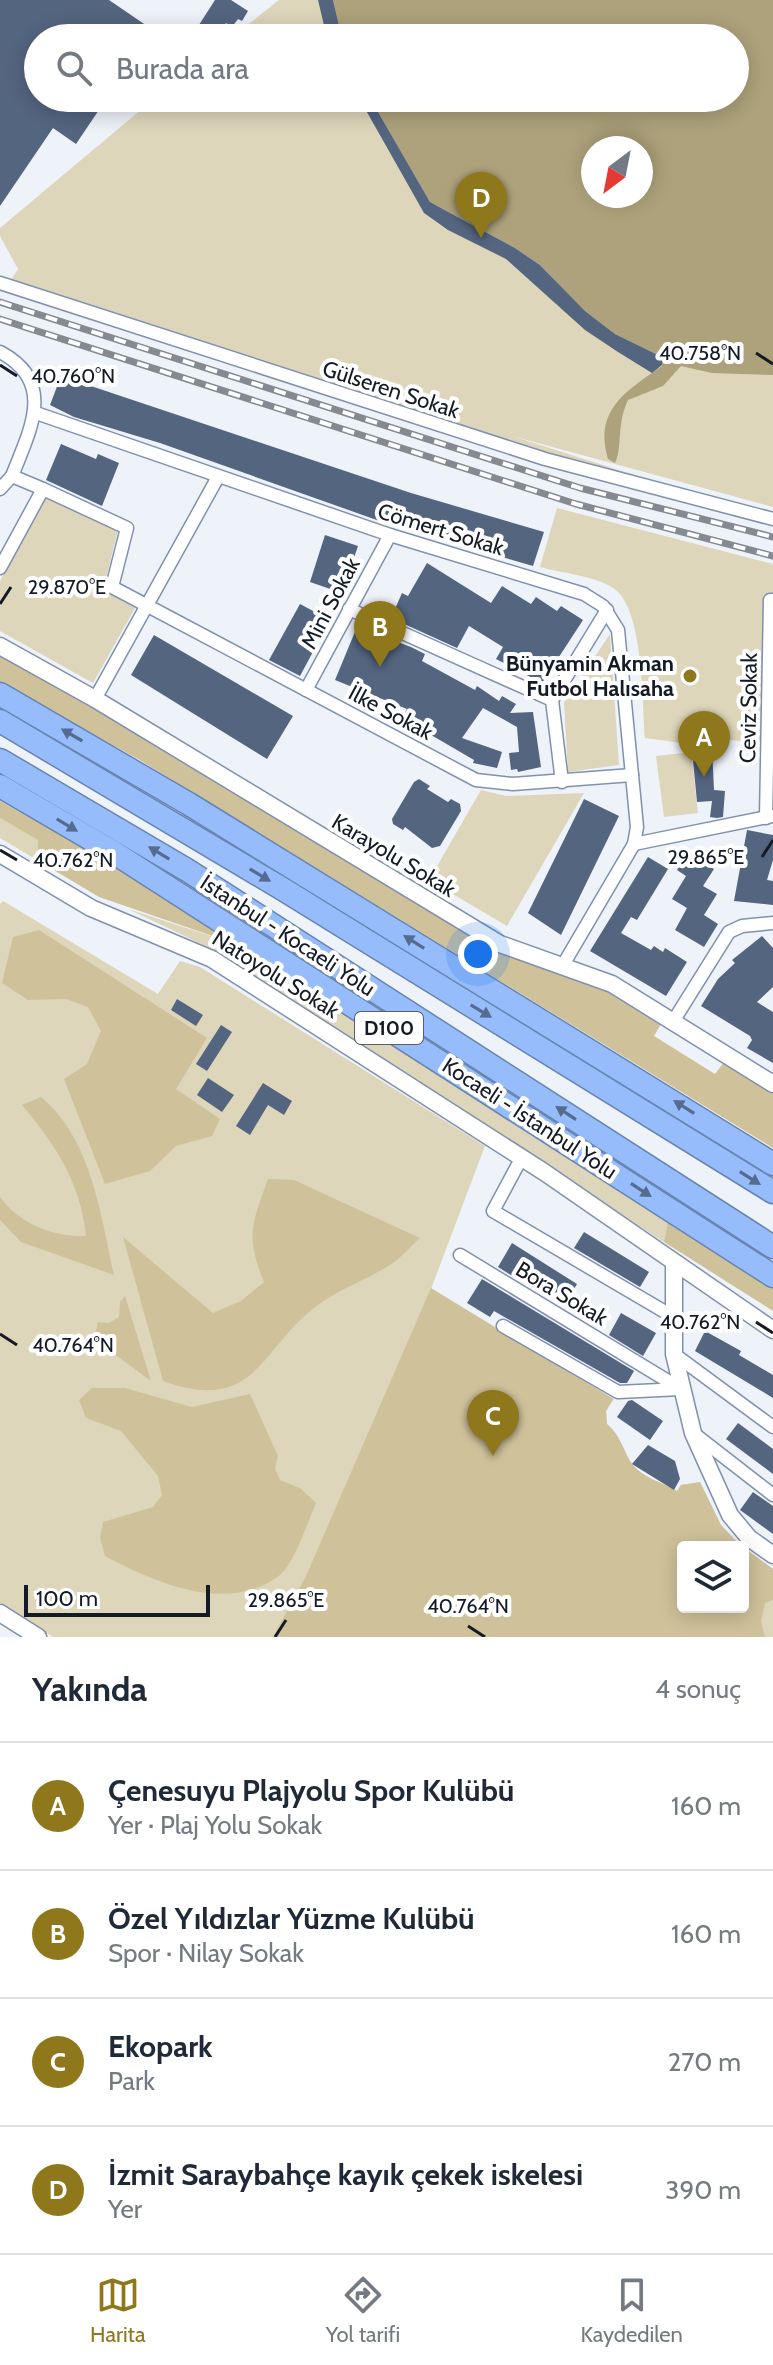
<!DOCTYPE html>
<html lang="tr">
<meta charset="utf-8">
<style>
:root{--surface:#fff;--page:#f2f2f3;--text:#1f2937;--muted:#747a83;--line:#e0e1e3;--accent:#8f771c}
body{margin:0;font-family:Cabin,sans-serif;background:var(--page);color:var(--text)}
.controls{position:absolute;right:24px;bottom:24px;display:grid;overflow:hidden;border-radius:8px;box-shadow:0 4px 20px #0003}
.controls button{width:72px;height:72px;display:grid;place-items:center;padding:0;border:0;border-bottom:2px solid var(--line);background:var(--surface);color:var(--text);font:40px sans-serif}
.compass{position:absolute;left:581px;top:136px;width:72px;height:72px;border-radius:50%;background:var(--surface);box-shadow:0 4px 20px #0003;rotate:212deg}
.scale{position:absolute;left:24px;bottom:20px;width:186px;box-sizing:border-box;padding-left:8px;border:4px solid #141b26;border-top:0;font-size:22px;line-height:28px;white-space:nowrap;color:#141b26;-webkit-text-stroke:6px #fff;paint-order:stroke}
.you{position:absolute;left:478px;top:954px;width:28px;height:28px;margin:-20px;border:6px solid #fff;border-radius:50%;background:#1a73e8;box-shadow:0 0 0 12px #1a73e833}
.badge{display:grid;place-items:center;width:52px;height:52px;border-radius:50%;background:var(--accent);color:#fff;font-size:26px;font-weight:700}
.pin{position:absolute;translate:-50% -66px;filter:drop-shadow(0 2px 4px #0008)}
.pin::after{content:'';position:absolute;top:42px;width:28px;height:24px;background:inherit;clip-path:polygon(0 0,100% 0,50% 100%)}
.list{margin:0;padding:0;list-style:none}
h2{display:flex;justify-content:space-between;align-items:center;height:104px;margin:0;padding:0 32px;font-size:34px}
h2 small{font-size:26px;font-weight:400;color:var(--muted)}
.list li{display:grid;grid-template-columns:52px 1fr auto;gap:24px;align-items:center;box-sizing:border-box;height:128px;padding:0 32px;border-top:2px solid var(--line)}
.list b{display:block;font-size:30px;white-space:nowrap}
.list p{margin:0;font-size:26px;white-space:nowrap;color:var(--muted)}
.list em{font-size:26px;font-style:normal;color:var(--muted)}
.icon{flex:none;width:44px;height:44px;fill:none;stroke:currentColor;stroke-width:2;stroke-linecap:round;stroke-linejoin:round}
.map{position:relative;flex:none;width:773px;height:1637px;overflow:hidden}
.search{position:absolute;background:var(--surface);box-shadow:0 4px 20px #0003;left:24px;right:24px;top:24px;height:88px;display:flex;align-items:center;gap:20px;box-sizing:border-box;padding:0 28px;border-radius:44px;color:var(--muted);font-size:30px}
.sheet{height:616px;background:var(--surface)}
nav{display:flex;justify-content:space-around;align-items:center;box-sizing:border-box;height:112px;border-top:2px solid var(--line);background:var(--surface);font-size:22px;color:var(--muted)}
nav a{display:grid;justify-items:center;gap:4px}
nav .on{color:var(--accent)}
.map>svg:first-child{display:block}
.green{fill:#ded6bb}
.forest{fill:#cfc29b}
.water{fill:#ada27b;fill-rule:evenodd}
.building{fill:#546580}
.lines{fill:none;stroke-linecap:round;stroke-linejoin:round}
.street-casing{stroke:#8091af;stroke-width:15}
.secondary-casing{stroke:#8091af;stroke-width:19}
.highway-casing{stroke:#6884b0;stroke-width:25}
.street{stroke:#fff;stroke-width:12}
.secondary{stroke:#fff;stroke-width:16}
.highway{stroke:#96bcfb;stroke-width:22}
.rail-casing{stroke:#848992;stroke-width:7}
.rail{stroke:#fff;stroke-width:4;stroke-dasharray:12;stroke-linecap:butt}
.oneway{fill:#556c90}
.ticks{fill:none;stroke:#141b26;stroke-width:3}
.poi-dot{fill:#8f771c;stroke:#fff;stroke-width:3}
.labels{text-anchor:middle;stroke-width:8;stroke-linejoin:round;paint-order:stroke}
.shield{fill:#fff;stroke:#5a5f67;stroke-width:2}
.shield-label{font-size:20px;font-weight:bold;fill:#141b26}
.street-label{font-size:22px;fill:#141b26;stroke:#fff}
.poi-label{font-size:22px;font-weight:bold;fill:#141b26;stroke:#fff;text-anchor:end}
.ticks-label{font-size:20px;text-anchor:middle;fill:#141b26;stroke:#fff;stroke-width:8;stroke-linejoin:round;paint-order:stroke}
</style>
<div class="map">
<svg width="773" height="1637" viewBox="0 0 773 1637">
<rect width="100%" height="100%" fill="#eef2f9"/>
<g class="green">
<polygon points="279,0 333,0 342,38 231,38"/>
<polygon points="155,98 370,98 437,207 515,248 557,282 736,372 773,375 773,507 512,436 675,488 550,455 11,280 18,269 0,236 0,228"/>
<polygon points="46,495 118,530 103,590 135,608 93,683 0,631 0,581"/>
<path d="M557,508L773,564V595H765L762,743L719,739L718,748L645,738C642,702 644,607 613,588C595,576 562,573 540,567Z"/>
<polygon points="610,634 619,765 568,772 564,703"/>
<polygon points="691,752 698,813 664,817 656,756"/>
<polygon points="481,790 506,796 584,793 507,926 429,880"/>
<polygon points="0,818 39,840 37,860 0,838"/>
<path d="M3,901L158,994L180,961L200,967L485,1146L431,1289L614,1399L606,1411L607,1424C620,1435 622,1447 630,1461C641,1478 660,1481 677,1491L681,1485L700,1482L721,1525L742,1547H683V1607H743V1547L773,1569V1637H53L0,1603V904Z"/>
<polygon points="128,909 233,943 668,1221 664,1242 212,949"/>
</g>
<g class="forest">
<polygon points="0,656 61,688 496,951 608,992 662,1022 654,1036 715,1074 724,1062 773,1093 773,1148 138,759 0,683"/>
<polygon points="0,801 95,854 233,943 99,897 37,860 38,840 0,818"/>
<polygon points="39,930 207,1038 176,1089 220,1119 212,1136 176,1146 150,1171 105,1184 64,1079 87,1064 101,1031 88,1007 66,999 28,1000 2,983 13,937"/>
<path d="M41,1097C91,1138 101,1215 114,1275L21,1242L0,1220V1197C20,1224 52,1237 86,1236C81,1184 56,1145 22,1105Z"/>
<path d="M268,1179L294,1180L420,1238C411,1246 403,1256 393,1263C369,1279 341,1288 318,1305C260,1347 257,1415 163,1381L123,1237L213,1313L241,1301L264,1282C245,1237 252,1223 268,1179Z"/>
<polygon points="668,1221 773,1288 773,1311 664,1242"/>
<path d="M431,1288L613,1399L606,1411L607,1424C620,1435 622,1447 630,1461C641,1478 660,1481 677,1491L681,1485L700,1482L721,1525L742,1547H683V1607H743V1547L773,1569V1600L765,1603L761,1621L765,1637H273L306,1576Z"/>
<polygon points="125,1296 151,1381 94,1339 98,1322 109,1323 119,1317 120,1302"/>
<path d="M92,1388H125L192,1407L250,1394L278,1456L275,1469L280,1480L300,1488L316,1503C308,1521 294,1564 280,1575C228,1615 156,1583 105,1556L100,1537L103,1522L153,1507L162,1495L158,1476L121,1431L86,1418L79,1400Z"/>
</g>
<path class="water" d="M333,0H773V375L712,373L681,366L663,386L628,400C616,425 623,447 615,463L608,459C593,409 628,390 662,366V357L615,334L585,311L540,265L515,248L430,202L370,98H735V38H342ZM593,148H641V196H593Z"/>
<g class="building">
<polygon points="0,0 109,0 153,30 148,38 38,38 38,98 107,98 76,144 53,128 0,206"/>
<polygon points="215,0 231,0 248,11 242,21 238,19 232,27 226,23 217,38 212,38 197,28"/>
<polygon points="318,0 333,0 342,38 327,38"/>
<polygon points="359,98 370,98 430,202 515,248 540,265 585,311 615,334 662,357 662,365 652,373 618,352 585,330 506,259 448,230 424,213"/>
<polygon points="61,376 411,493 544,532 533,566 388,524 160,443 74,417 50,405"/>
<polygon points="61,444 96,459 98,454 119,463 102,506 46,480"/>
<polygon points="325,535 358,546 342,593 310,582"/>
<polygon points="427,563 491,603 502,586 531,604 536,597 557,611 561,606 583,620 542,683 496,659 503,647 469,626 457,648 391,618 402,593 408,596"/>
<polygon points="300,604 330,620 300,676 269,660"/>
<polygon points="357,627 411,647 425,654 422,661 475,690 477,686 499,701 502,696 516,704 510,713 533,712 541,767 518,772 517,769 511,770 509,753 519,752 517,727 483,708 462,738 502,752 497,768 473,763 474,760 402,718 407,709 335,680"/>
<polygon points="154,635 293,716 267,759 131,675"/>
<polygon points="712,747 714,790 725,791 723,817 717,818 710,817 712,801 697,802 692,750"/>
<polygon points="419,779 430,786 427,789 448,802 451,799 460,804 461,811 440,846 432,848 405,827 403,830 393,824 392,819 414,782"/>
<polygon points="584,799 619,816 561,935 528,913"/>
<polygon points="747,830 773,835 773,860 767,880 773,881 773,905 734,901"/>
<polygon points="687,853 714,869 703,886 717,894 704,915 718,924 704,947 675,930 687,908 672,899 686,876 677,870"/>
<polygon points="648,857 668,869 637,920 631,917 621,933 651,950 654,946 663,952 665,948 687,962 666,996 590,951"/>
<polygon points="762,936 773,948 773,987 757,1002 773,1012 773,1063 747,1048 752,1040 750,1036 701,1006 718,979 735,963 732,960"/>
<polygon points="177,999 203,1015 196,1026 171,1010"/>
<polygon points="221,1025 232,1032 207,1071 196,1064"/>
<polygon points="208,1078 234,1095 222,1112 197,1095"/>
<polygon points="263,1083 292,1101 284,1115 268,1105 250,1135 236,1126"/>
<polygon points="584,1232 649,1272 640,1287 574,1248"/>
<polygon points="512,1243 577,1284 565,1304 516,1274 514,1277 498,1267"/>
<polygon points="482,1279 634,1371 627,1383 620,1383 494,1311 490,1317 467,1303"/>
<polygon points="621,1313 656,1333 643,1356 609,1335"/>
<polygon points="705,1331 741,1351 739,1355 773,1375 773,1398 695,1351"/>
<polygon points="632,1400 663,1421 650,1440 617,1417 628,1401"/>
<polygon points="738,1423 773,1449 773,1474 726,1439"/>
<polygon points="648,1445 675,1461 680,1479 674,1490 632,1464"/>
<polygon points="753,1492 773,1506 773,1534 740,1510"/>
</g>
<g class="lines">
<g class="street-casing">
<g id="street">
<polyline points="0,283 545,459 773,519"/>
<path d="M0,352C57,382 30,430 12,476L43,489"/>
<polyline points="36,413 390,535 584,594 603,606 618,630 637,827 634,844 563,965"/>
<polyline points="0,489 12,476"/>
<polyline points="0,568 43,489 127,528 112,587 476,780 513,784 632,775"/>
<polyline points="349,609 552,700"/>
<polyline points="306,690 390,535"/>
<polyline points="95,699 218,477"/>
<polyline points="552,700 607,610"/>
<polyline points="552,700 562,782"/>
<polyline points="766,818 770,600 773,600"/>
<polyline points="634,844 772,816"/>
<polyline points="674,1020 729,932 742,926 773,923"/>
<polyline points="522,1157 493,1211 672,1316"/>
<polyline points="460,1255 681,1389"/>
<polyline points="503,1326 618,1392 681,1389"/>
<polyline points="674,1354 773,1427"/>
<polyline points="697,1436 773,1495"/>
</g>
</g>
<g class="secondary-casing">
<g id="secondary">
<polyline points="0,646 95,699 500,944 612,984 773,1084"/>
<polyline points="0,854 91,908 212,959 544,1172 773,1330"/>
<polyline points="674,1264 674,1354 693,1433 730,1515 749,1538 773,1555"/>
<polyline points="0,1613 38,1637"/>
</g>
</g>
<g class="highway-casing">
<g id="highway">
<polyline points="0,694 189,804 773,1164"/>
<polyline points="0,721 281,888 773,1192"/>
<polyline points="0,760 187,870 773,1247"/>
<polyline points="0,786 113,852 773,1276"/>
</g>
</g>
<use href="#street" class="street"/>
<use href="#secondary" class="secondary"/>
<use href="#highway" class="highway"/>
<g class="rail-casing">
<g id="rail">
<polyline points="0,302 580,488 773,537"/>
<polyline points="0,319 576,504 773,556"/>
</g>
</g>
<use href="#rail" class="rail"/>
</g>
<defs><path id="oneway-solid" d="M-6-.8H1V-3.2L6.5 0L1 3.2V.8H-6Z" transform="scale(2)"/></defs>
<g class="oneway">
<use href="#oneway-solid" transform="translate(72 735) rotate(-150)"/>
<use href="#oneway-solid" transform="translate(67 825) rotate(31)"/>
<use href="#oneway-solid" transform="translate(159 853) rotate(-149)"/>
<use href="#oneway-solid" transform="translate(260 875) rotate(31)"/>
<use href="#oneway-solid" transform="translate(414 942) rotate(-148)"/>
<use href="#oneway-solid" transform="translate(481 1011) rotate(31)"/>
<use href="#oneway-solid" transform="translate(684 1107) rotate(-148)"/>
<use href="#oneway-solid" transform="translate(566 1113) rotate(-147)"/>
<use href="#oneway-solid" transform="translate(750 1178) rotate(32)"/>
<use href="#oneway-solid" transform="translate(641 1190) rotate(33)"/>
</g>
<path class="ticks" d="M756,353L773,364M0,365L17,376M0,604L11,587M0,850L17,860M762,857L773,840M756,1322L773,1333M0,1334L17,1345M468,1626L485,1637M275,1637L286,1620"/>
<circle class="poi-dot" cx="690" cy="676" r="8"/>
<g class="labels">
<rect class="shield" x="355" y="1012" width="68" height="32" rx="6"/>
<g class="shield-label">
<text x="389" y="1035">D100</text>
</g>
<g class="street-label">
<text transform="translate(391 389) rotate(18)" y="8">Gülseren Sokak</text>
<text transform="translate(441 529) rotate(17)" y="8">Cömert Sokak</text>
<text transform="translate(330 603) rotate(-62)" y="8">Mini Sokak</text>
<text transform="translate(748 708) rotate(-89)" y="8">Ceviz Sokak</text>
<text transform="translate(391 712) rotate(28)" y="8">İlke Sokak</text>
<text transform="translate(394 855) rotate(31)" y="8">Karayolu Sokak</text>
<text transform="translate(288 935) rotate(33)" y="8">İstanbul - Kocaeli Yolu</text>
<text transform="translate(276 974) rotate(32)" y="8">Natoyolu Sokak</text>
<text transform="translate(530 1118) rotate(33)" y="8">Kocaeli - İstanbul Yolu</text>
<text transform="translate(562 1293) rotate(31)" y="8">Bora Sokak</text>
</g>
<g class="poi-label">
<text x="674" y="671">Bünyamin Akman<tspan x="674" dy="25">Futbol Halısaha</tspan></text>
</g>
</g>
<g class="ticks-label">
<text x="700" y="360">40.758°N</text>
<text x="73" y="383">40.760°N</text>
<text x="67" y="594">29.870°E</text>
<text x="706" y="864">29.865°E</text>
<text x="73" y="867">40.762°N</text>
<text x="700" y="1329">40.762°N</text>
<text x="73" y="1352">40.764°N</text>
<text x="286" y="1607">29.865°E</text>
<text x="468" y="1613">40.764°N</text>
</g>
</svg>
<div class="controls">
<button><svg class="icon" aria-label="layers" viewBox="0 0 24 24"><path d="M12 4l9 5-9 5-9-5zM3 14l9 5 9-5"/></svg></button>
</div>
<svg class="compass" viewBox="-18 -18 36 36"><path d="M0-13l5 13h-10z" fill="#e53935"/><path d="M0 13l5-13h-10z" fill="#747a83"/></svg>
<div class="scale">100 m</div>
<div class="you"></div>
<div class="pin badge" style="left:704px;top:777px">A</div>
<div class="pin badge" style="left:380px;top:667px">B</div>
<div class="pin badge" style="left:493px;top:1456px">C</div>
<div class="pin badge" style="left:481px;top:238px">D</div>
<div class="search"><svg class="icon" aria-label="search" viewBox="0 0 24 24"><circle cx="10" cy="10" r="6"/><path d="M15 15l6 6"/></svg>Burada ara</div>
</div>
<section class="sheet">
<h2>Yakında<small>4 sonuç</small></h2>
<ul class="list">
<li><span class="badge">A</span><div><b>Çenesuyu Plajyolu Spor Kulübü</b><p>Yer · Plaj Yolu Sokak</p></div><em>160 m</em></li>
<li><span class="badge">B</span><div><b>Özel Yıldızlar Yüzme Kulübü</b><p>Spor · Nilay Sokak</p></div><em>160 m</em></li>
<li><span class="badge">C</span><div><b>Ekopark</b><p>Park</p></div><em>270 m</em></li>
<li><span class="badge">D</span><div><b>İzmit Saraybahçe kayık çekek iskelesi</b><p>Yer</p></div><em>390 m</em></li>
</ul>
</section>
<nav>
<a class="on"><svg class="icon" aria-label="map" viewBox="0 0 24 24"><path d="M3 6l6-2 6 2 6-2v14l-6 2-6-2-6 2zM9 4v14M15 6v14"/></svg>Harita</a>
<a><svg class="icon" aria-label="directions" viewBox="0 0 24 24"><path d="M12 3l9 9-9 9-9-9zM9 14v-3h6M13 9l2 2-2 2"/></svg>Yol tarifi</a>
<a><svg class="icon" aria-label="saved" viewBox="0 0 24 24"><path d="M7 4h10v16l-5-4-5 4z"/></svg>Kaydedilen</a>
</nav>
